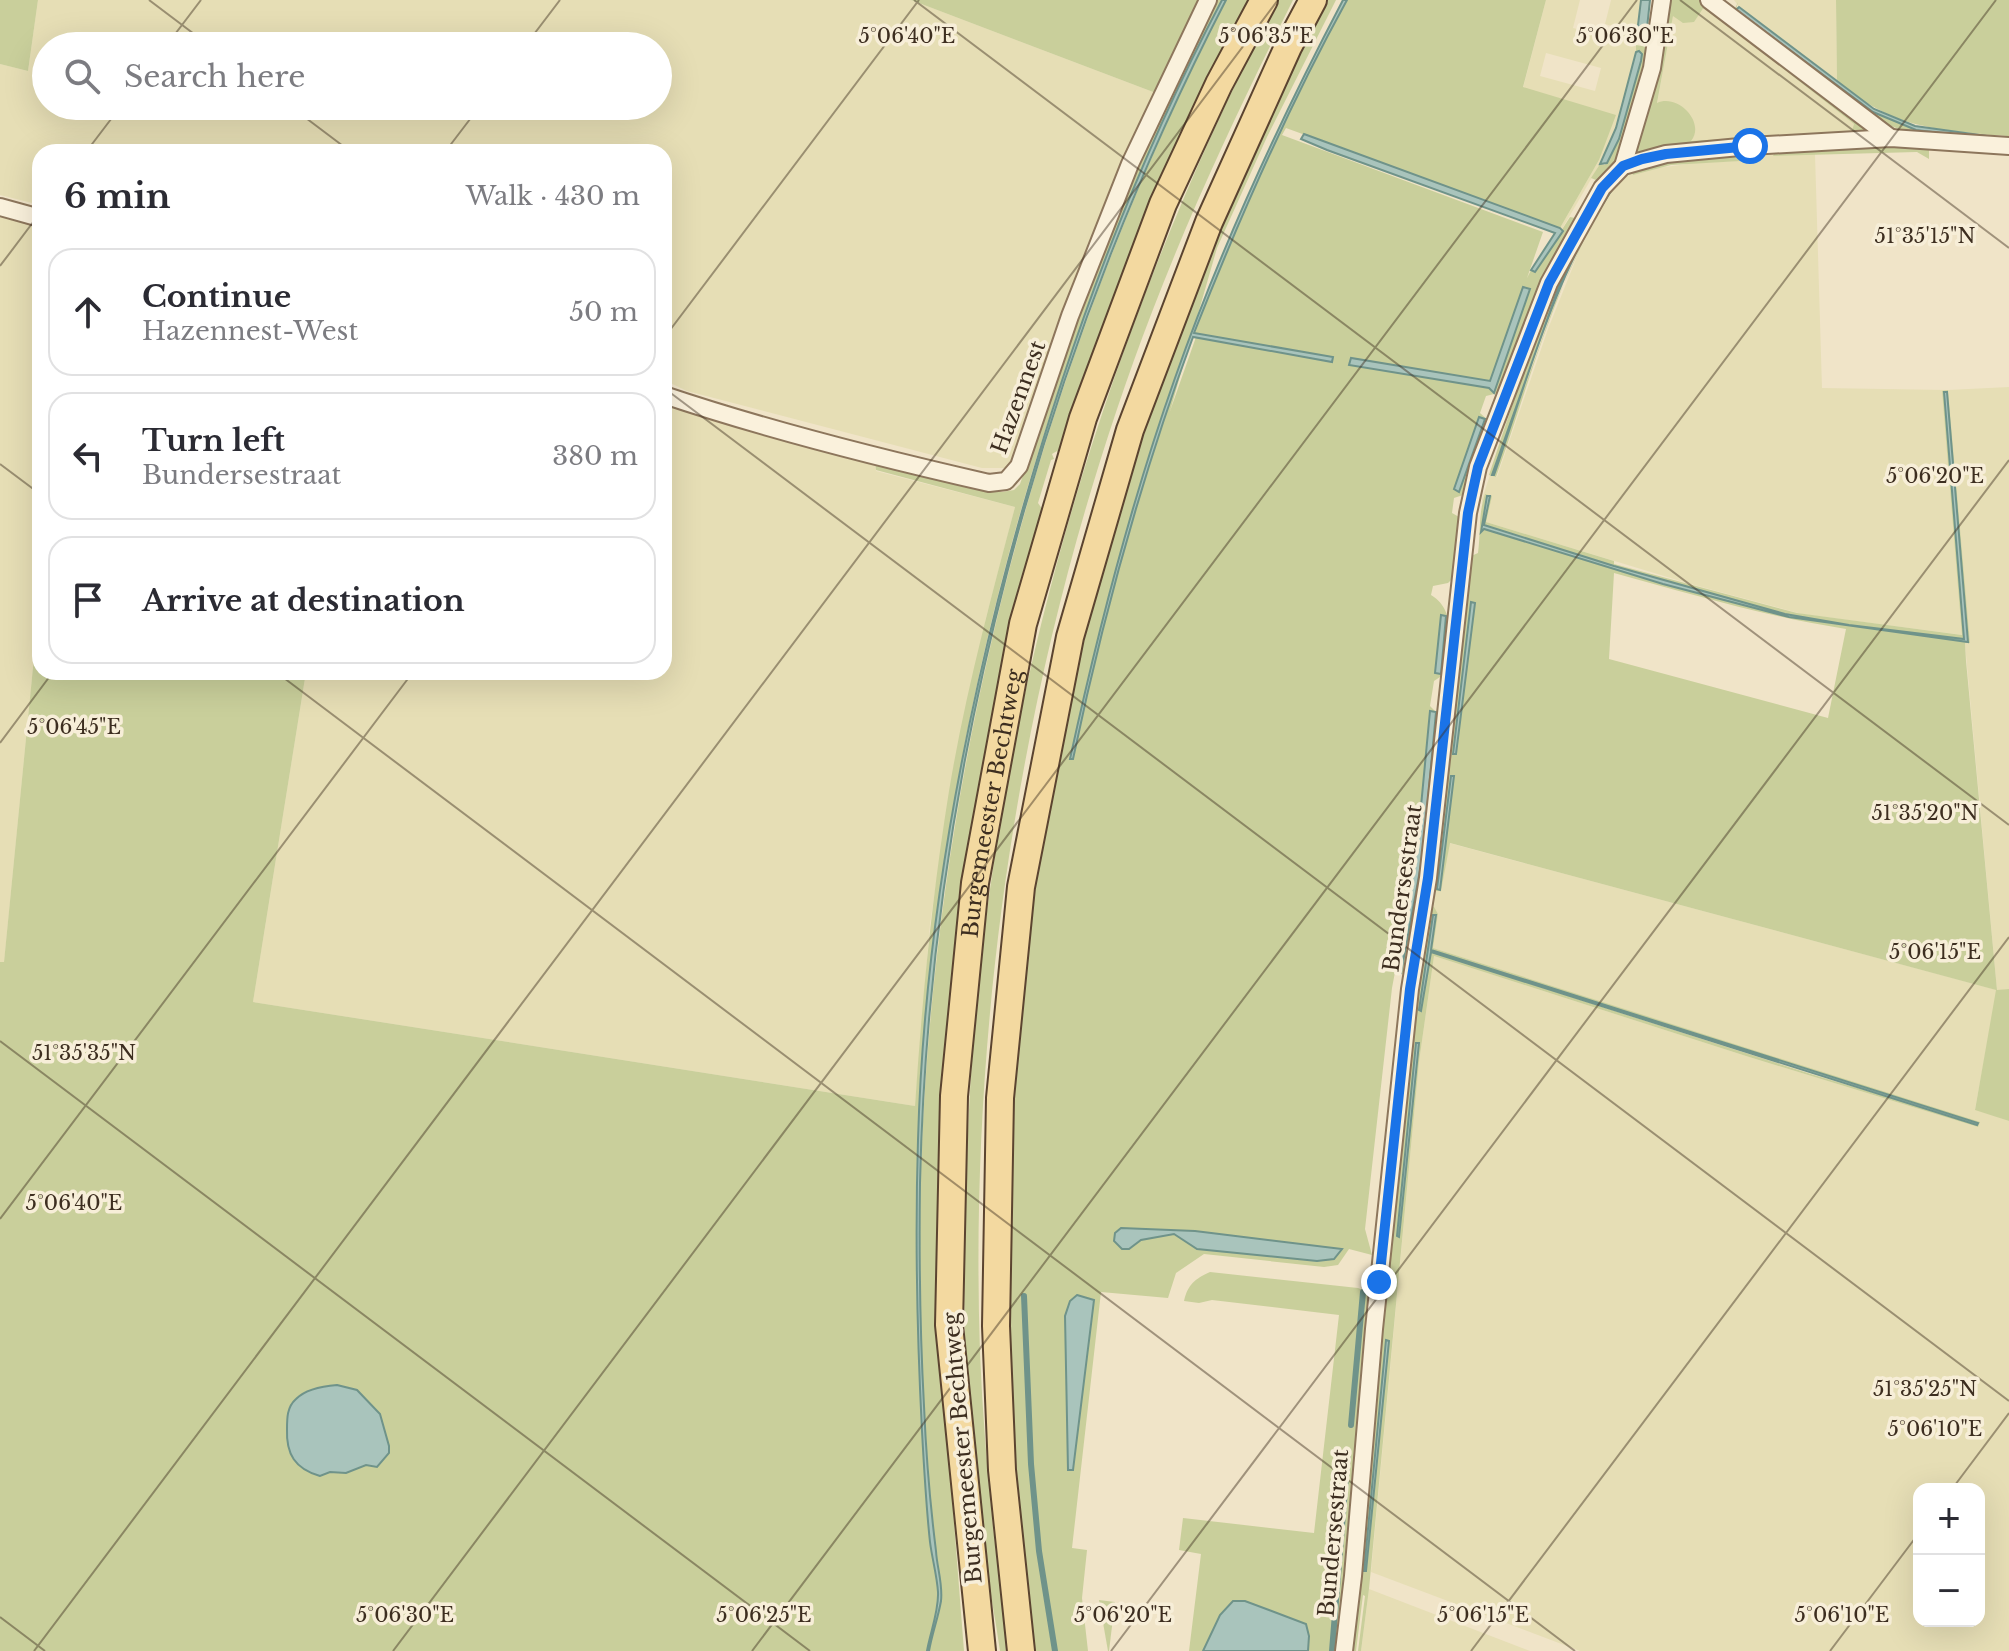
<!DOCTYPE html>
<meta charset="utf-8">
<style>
:root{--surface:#fff;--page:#f2f2f3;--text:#2b2b33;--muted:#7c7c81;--line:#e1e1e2}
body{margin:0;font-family:"Libre Baskerville",serif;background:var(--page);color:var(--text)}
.controls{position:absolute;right:24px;bottom:24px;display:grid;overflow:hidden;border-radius:16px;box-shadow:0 8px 32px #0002}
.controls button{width:72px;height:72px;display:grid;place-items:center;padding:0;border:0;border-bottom:2px solid var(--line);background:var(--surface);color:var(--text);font:40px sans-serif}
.stop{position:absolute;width:24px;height:24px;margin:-18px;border:6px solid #1a73e8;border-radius:50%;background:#fff}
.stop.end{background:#1a73e8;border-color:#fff;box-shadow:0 2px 8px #0008}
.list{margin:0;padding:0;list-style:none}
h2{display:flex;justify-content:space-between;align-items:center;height:104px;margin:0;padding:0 32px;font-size:34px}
h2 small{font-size:26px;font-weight:400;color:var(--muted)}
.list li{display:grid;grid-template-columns:52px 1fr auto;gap:24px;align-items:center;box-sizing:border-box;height:128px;margin:0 16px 16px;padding:0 16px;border:2px solid var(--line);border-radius:24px}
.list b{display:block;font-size:30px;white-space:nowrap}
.list p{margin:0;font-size:26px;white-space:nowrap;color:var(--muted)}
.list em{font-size:26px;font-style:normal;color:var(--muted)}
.icon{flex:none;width:44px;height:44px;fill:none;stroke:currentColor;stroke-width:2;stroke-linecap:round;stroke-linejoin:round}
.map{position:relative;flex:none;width:2009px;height:1651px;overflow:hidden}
.search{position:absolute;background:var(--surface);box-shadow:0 8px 32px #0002;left:32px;top:32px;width:640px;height:88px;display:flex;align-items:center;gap:20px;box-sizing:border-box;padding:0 28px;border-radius:44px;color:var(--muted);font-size:30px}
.panel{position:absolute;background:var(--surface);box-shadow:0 8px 32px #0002;left:32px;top:144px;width:640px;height:536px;border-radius:24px}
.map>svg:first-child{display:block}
.farmland{fill:#e6deb5;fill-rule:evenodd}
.green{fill:#c9cf9b;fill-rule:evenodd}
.water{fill:#a9c4bc;stroke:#6f938a;stroke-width:2}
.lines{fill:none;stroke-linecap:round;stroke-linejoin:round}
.stream{stroke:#6f938a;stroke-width:6}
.minor-casing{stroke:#8d765c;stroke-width:20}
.primary-casing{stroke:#5b4430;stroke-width:30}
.minor{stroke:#faf1dc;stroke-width:16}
.primary{stroke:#f3d9a0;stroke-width:26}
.route{stroke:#1a73e8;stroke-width:10}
.ticks{fill:none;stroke:#3d2e20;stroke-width:2;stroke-opacity:0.45}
.labels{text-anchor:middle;stroke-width:7;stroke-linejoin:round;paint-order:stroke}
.street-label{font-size:22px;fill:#3d2e20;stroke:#f7eed8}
.ticks-label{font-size:20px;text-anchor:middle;fill:#3d2e20;stroke:#f7eed8;stroke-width:7;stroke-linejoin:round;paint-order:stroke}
</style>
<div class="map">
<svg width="2009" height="1651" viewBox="0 0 2009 1651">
<rect width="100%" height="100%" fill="#f0e4c8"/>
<g class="farmland">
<path d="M38,0H911L1169,98L1019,468H982L687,391L664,380V152H40V205L0,195V64L28,71ZM46,46H658V106H46Z"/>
<path d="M1546,0H1580L1573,28L1609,37L1612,26L1605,24L1611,0H1641L1636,52L1616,128L1601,162L1562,229L1560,228L1599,160L1523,88ZM1546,53L1601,68L1595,91L1540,76Z"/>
<polygon points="1734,0 1836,0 1837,83 1739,7"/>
<polygon points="1704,7 1854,124 1853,131 1689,142 1657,104 1673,15"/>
<polygon points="1774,154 1815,154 1822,388 1947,390 1942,392 1963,635 1802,614 1687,583 1486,522 1485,494 1482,504 1482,499 1490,475 1497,477 1548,329 1580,249 1608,196 1620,180 1632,172 1633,174 1650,169 1695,163 1758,160 1759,155"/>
<polygon points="0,213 40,224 40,596 4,963 0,962"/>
<path d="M2009,387V989L1997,991L1975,1109L2009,1121V1651H1580L1371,1572L1419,1062L1434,956L1746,1056L1978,1127V1122L1433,948L1438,914L1433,907L1435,890L1441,891L1449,843L1997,990L1965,644L1938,640L1970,643L1948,390ZM1919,1489H1979V1621H1919Z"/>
<polygon points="664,399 874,459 1008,492 875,462 876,471 1015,507 986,618 950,791 930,924 915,1106 253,1002 306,672 664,672"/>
<polygon points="1369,1589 1530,1651 1361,1651"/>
</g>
<g class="green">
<polygon points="0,0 38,0 28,71 0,64"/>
<path d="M911,0H1222C1064,312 959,655 928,1004C924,1049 919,1095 918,1140C915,1237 917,1334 922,1431C924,1468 926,1505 930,1542C932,1558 937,1576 938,1592C939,1611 931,1633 927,1651H0V962H4L40,596V672H306L253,1002L915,1106C922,1000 932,896 949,791C965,695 990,601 1015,507L876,470L875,462L1002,492L1014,490L1020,484L1095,270L1169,98Z"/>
<path d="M1226,0H1251L1060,456L1057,451L1052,454L1054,459L1051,460L1038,503L1045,513L983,782L947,1433L964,1651H929C932,1634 938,1618 941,1601C943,1584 937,1568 936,1551C930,1502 927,1454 924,1406C920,1326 918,1246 921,1166C936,761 1042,361 1226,0Z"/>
<path d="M1277,0H1293C1242,102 1193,205 1152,312C1026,640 968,1001 980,1353C984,1453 995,1552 1008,1651H1000C995,1614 987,1578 982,1541C974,1491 972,1438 968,1388C962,1311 964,1233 967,1157C980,752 1092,359 1277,0Z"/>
<path d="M1319,0H1336L1267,137L1217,248L1170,411L1196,337L1331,362L1332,357L1194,333C1239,219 1288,107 1347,0H1546L1523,87L1616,115L1599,160L1560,228L1286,128L1282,135L1543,232L1527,278L1531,270L1535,272L1537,269L1570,217L1575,218L1596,180L1591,178L1600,164L1605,165L1619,139L1641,61L1642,54L1636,52V45L1648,47L1643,78L1619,157L1502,392L1486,396L1480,413L1491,423L1466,494L1454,498L1452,513L1461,518L1455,576L1448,583L1433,586L1431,595C1458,611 1448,645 1446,673L1434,681L1430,706L1442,718L1409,970L1403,974L1395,972L1392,988L1365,1229L1372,1255L1349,1249L1338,1265L1324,1267L1204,1254L1176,1273L1168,1298L1101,1292L1072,1548L1087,1550L1082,1598L1088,1651H1031L1013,1505L1003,1150L1048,766L1160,355ZM1523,287L1529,290L1494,392L1489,388L1350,364L1351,359L1491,381ZM1441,616L1446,617L1440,674L1435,673ZM1430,712L1436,713L1427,821L1403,965L1395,971L1418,838Z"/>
<path d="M1667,0H1702L1873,134L1668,148L1638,153L1635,147ZM1704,7L1854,124L1852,131L1691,141C1706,123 1678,93 1657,103L1673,16L1683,23L1694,22Z"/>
<path d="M1836,0H2009V142L2007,136L1995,135L1993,139L1912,134L1886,124L1734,11L1738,2L1736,10L1740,13L1873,112L1916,130L1992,135C1922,128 1896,126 1837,83Z"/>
<polygon points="1886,143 1929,147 1929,159 1917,152 1773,156 1776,150"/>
<polygon points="1757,154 1758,160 1671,165 1633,175 1631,169 1681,158"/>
<path d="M1620,180C1560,262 1530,382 1496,477L1489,475C1514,399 1539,323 1574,252C1586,227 1599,198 1620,180ZM1593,221L1555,303L1493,475L1558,289Z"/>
<path d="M1948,390L1970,643H1965L1966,661L1997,990L2009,989V1121L1975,1110L1996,990L1450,843L1441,891H1430L1469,557L1478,553C1481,532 1478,515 1485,494L1492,496L1486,522L1614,561V564L1797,613L1962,635L1942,391ZM1944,393H1947L1967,642L1789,617L1663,584L1483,529L1488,496L1484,525L1614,566L1785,614L1849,625L1964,639ZM1614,573C1691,594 1767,617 1846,629L1828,718L1609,659ZM1472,602L1474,603L1454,754L1453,753Z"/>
<path d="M1428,906L1434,907L1438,914L1433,948L1980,1122L1978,1127L1746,1056L1434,956L1419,1062L1369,1589L1361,1651H1358L1365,1596L1363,1595L1356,1651H1349L1388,1217ZM1433,915L1436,916L1431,950L1978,1124L1814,1075L1431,952L1419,1010ZM1416,1043L1419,1044L1399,1236H1397ZM1387,1340L1389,1341L1365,1571Z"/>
<path d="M1210,1272L1358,1288L1368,1292L1359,1427L1337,1651H1189L1201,1554L1179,1550L1183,1518L1314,1533L1339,1315L1212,1300L1199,1303L1184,1301C1188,1284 1195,1279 1210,1272Z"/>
<polygon points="1099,1600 1115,1602 1109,1651 1108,1651"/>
</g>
<g class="water">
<path d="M1222,0H1226C1040,360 929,778 920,1183C919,1257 920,1332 924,1406C926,1454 930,1503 936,1551C937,1568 943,1584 941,1601C938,1618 932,1634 929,1651H927C930,1633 939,1611 938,1592C937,1576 932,1558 930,1542C926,1505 924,1468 922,1431C917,1334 915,1237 918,1140C923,959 954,775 998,600C1051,393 1122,189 1222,0Z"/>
<path d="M1343,0H1347C1288,107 1239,219 1194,333L1333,357L1332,362L1193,337C1142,475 1103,616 1073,759H1070C1098,630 1131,502 1175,378C1221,247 1279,122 1343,0Z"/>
<polygon points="1641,0 1650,0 1647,28 1642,32 1638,25"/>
<polygon points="1739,7 1874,109 1915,126 1994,137 1973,137 1916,130 1873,112 1740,13 1736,10"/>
<polygon points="1639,51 1642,54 1641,61 1619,139 1607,163 1600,164 1616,128 1636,52"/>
<polygon points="1304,134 1560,228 1563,231 1535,272 1531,270 1555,233 1327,150 1301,139"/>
<path d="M1613,188C1557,269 1526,383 1494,475H1492L1558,289L1587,229Z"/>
<polygon points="1523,287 1530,289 1494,393 1489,388 1349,365 1351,358 1490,381"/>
<polygon points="1944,392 1947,392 1968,642 1789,617 1663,584 1484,529 1481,532 1487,496 1490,496 1484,525 1614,566 1785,614 1849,625 1964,639"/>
<polygon points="1479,417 1485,419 1459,492 1454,489"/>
<polygon points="1471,602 1475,603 1456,754 1453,754"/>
<polygon points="1441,615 1446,616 1441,674 1435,673"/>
<polygon points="1430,711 1436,712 1423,854 1401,973 1395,971 1418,838"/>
<polygon points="1451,776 1454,776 1440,890 1437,889"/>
<polygon points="1433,915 1436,915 1431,950 1978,1123 1977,1125 1431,952 1421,1011 1419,1010"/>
<polygon points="1416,1043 1419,1043 1399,1237 1397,1236"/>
<polygon points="1121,1228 1195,1231 1342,1249 1334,1259 1317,1261 1197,1249 1174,1234 1141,1240 1129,1249 1122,1249 1114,1241 1115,1233"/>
<polygon points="1077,1295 1094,1300 1073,1470 1068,1470 1065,1316 1070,1301"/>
<polygon points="1386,1340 1389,1341 1366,1571 1364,1571"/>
<path d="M337,1385L357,1390L380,1414L389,1446V1453L377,1467L366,1465L346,1473L330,1472L320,1476C295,1469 286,1454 287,1429C287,1418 287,1407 296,1399C306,1389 323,1386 337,1385Z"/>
<polygon points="1233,1601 1245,1601 1306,1624 1309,1636 1308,1651 1203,1651 1220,1615"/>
</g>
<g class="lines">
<g class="stream">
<polyline points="1024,1296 1031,1464 1039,1551 1055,1651"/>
<polyline points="1351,1425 1363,1292"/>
<polyline points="1332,1651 1348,1451"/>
</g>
<g class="minor-casing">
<g id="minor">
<polyline points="1709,0 1891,138"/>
<polyline points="1623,166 1652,68 1662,0"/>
<polyline points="0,207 40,218"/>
<path d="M664,395C771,431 879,458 989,483L1006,481L1019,466L1070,316L1130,164L1208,0"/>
<polyline points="1344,1651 1353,1576 1374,1329 1410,989 1428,878 1468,513 1478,467 1549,283 1602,188 1623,166 1666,154 1750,146 1891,138 2009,146"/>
</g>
</g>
<g class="primary-casing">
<g id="primary">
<path id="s1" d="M982,1651L949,1325L954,1096L975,883L1023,624L1083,418L1163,204L1219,84L1264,0"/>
<polyline points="1021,1651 1002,1470 996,1326 1000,1098 1021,887 1070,637 1130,430 1209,222 1288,47 1313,0"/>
</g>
</g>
<use href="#minor" class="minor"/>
<use href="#primary" class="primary"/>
</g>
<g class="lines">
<polyline class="route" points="1379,1282 1410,989 1428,878 1468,513 1478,467 1549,283 1602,188 1623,166 1642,159 1666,154 1750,146"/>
</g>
<path class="ticks" d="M149,0L210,46M914,0L2009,825M1680,0L2009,248M166,46L201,0M525,46L560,0M290,106L351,152M86,152L121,106M445,152L480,106M0,266L40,213M664,338L919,0M664,388L2009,1401M0,464L40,494M276,672L1575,1651M0,743L53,672M0,1041L810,1651M0,1219L413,672M1952,1489L2009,1413M0,1617L45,1651M34,1651L1278,0M393,1651L1637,0M752,1651L1996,0M1111,1651L2009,460M1471,1651L2009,937M1830,1651L1919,1533"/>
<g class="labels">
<g class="street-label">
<text transform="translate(1018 397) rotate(-70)" y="8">Hazennest</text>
<text dy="8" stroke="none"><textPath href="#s1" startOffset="852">Burgemeester Bechtweg</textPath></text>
<text transform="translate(1402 888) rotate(-82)" y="8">Bundersestraat</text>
<text transform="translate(962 1448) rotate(-95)" y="8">Burgemeester Bechtweg</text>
<text transform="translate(1333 1533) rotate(-85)" y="8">Bundersestraat</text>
</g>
</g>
<g class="ticks-label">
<text x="907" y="43">5°06'40"E</text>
<text x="1266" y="43">5°06'35"E</text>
<text x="1625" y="43">5°06'30"E</text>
<text x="1925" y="243">51°35'15"N</text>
<text x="1935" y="483">5°06'20"E</text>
<text x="74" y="734">5°06'45"E</text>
<text x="1925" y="820">51°35'20"N</text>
<text x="1935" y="959">5°06'15"E</text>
<text x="84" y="1060">51°35'35"N</text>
<text x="74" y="1210">5°06'40"E</text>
<text x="1925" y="1396">51°35'25"N</text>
<text x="1935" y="1436">5°06'10"E</text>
<text x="405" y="1622">5°06'30"E</text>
<text x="764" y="1622">5°06'25"E</text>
<text x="1123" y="1622">5°06'20"E</text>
<text x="1483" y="1622">5°06'15"E</text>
<text x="1842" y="1622">5°06'10"E</text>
</g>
</svg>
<div class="controls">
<button>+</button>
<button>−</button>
</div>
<div class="stop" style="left:1750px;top:146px"></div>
<div class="stop end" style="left:1379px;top:1282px"></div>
<div class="search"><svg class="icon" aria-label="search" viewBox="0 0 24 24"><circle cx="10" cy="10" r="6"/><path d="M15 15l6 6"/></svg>Search here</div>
<section class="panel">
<h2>6 min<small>Walk · 430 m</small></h2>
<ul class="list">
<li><svg class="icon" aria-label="ahead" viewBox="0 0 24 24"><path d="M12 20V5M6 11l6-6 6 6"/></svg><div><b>Continue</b><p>Hazennest-West</p></div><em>50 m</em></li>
<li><svg class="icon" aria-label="left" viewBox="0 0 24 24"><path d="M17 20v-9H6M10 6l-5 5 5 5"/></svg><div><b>Turn left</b><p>Bundersestraat</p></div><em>380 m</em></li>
<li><svg class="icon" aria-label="arrive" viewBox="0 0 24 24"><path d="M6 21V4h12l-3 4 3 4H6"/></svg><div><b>Arrive at destination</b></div></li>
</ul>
</section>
</div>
